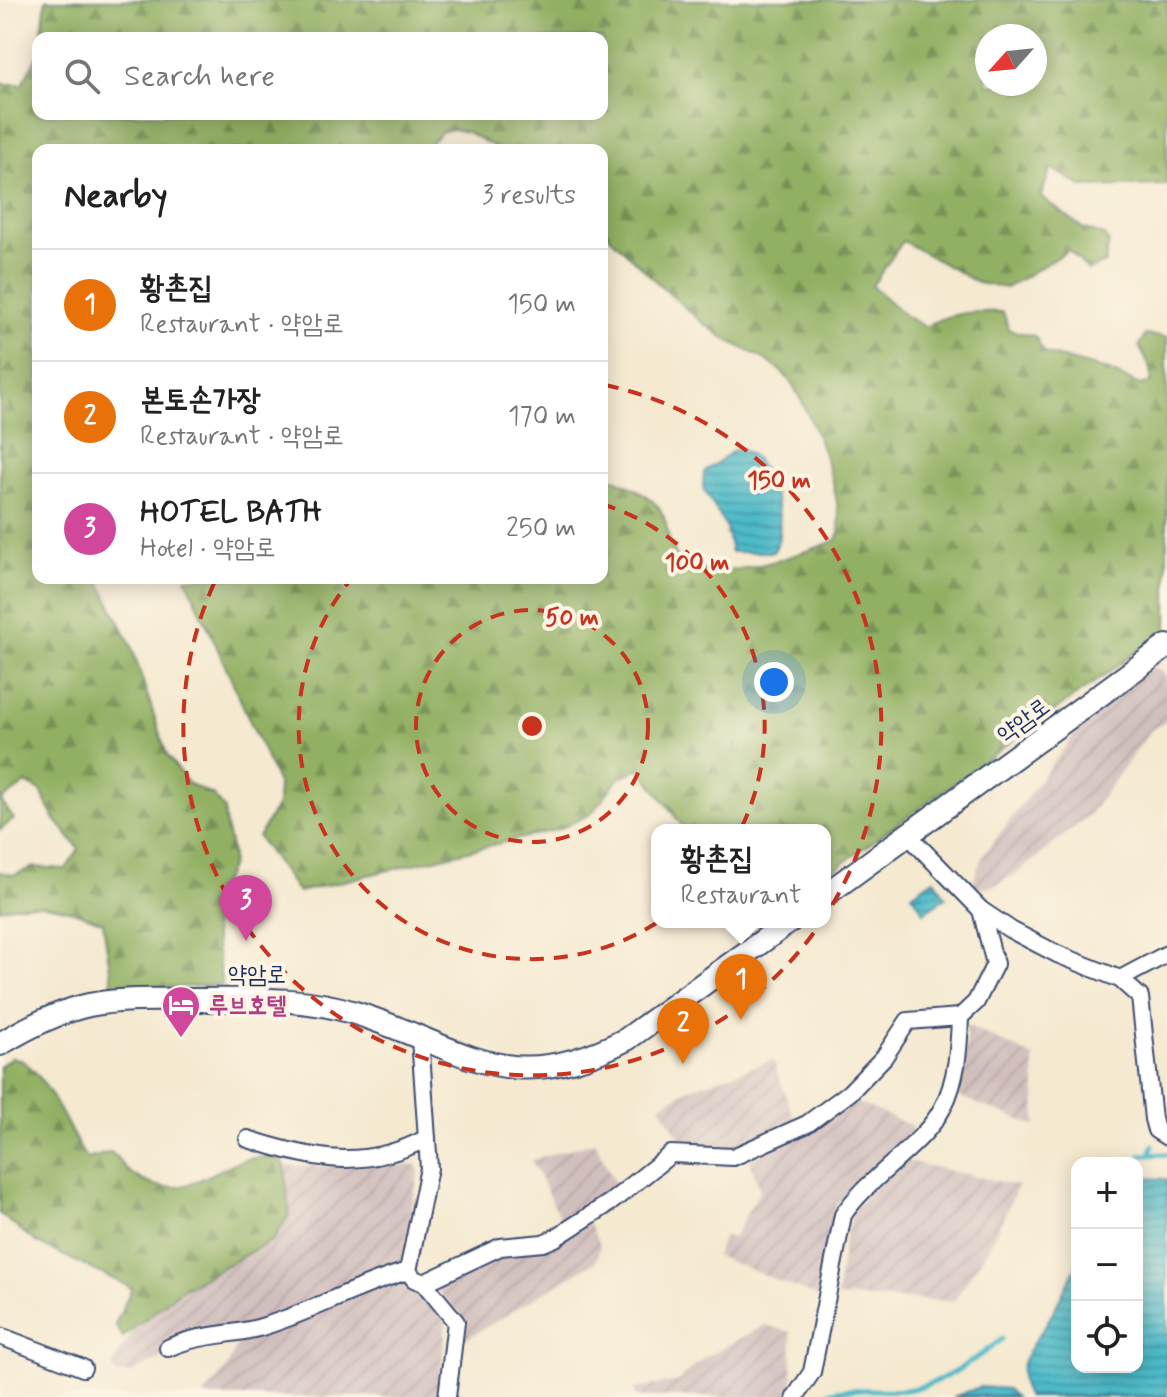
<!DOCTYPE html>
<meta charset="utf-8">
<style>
:root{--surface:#fff;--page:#f2f2f2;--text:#222;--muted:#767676;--line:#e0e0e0;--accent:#c8321e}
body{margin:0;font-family:Mynerve,"Poor Story",sans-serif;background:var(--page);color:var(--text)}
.controls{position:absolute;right:24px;bottom:24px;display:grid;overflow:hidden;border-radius:16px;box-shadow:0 4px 20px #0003}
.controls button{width:72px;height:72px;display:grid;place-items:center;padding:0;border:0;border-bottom:2px solid var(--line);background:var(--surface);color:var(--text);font:40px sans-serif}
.compass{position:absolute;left:975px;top:24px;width:72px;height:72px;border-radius:50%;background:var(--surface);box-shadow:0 4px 20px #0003;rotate:243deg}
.you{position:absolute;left:774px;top:682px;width:28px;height:28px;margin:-20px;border:6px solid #fff;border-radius:50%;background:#1a73e8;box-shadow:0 0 0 12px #1a73e833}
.badge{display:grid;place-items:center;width:52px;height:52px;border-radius:50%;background:var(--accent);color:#fff;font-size:26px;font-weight:700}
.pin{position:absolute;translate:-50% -66px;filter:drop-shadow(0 2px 4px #0008)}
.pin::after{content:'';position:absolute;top:42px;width:28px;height:24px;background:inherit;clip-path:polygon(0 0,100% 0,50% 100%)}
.popup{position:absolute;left:651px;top:824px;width:180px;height:104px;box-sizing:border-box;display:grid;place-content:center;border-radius:16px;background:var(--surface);filter:drop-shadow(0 2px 6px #0005);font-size:26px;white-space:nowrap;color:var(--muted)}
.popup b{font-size:30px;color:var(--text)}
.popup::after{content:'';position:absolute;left:50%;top:100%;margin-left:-16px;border:16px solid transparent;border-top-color:var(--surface)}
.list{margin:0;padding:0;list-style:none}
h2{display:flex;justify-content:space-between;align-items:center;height:104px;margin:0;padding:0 32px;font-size:34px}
h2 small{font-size:26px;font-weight:400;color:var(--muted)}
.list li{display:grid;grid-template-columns:52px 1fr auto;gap:24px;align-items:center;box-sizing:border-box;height:112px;padding:0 32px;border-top:2px solid var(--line)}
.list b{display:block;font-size:30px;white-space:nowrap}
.list p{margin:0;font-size:26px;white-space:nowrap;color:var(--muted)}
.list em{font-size:26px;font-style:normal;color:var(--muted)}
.icon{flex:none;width:44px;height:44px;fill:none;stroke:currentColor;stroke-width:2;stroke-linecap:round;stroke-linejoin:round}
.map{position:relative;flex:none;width:1167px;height:1397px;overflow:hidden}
.search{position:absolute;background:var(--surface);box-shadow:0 4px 20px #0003;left:32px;top:32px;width:576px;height:88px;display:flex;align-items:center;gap:20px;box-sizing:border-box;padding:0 28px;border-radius:16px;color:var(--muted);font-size:30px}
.panel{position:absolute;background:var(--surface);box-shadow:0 4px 20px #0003;left:32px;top:144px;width:576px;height:440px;border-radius:16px}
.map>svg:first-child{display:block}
.industrial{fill:url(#industrial-furrows)}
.forest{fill:url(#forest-firs);stroke:#567060;stroke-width:2;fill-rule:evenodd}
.water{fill:url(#water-rules);stroke:#347493;stroke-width:2}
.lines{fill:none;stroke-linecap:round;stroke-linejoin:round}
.stream{stroke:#4dbac8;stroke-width:5}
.minor-casing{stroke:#3c4b6f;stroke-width:20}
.tertiary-casing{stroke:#3c4b6f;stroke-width:26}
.minor{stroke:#fff;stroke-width:16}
.tertiary{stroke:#fff;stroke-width:22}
.ring{fill:none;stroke:#c8321e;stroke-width:4;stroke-dasharray:14 10}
.labels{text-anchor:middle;stroke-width:8;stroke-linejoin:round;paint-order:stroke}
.street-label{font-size:24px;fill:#1b2f5e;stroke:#fcf5e5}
.hotel-label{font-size:24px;font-weight:bold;fill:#b23c85;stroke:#fcf5e5;text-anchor:start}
.centre{fill:#c8321e;stroke:#fcf5e5;stroke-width:4}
.ring-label{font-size:24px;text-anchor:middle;font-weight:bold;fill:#c8321e;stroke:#fcf5e5;stroke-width:8;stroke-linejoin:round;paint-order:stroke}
</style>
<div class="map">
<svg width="1167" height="1397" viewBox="0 0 1167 1397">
<defs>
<pattern id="industrial-furrows" width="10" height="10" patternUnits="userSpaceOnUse" patternTransform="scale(2)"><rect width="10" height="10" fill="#d1bfbd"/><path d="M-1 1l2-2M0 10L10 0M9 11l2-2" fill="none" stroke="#b3a4a5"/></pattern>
<pattern id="forest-firs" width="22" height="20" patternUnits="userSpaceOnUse" patternTransform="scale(2)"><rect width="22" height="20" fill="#92b063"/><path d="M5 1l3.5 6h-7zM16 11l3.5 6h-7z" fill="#769055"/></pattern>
<pattern id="water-rules" width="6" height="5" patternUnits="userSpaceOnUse" patternTransform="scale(2)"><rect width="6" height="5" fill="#4dbac8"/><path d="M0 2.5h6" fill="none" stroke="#3f98a6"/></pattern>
</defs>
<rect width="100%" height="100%" fill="#fcf5e5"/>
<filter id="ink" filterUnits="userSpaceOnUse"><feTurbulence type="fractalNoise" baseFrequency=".0125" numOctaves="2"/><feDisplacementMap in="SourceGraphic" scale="16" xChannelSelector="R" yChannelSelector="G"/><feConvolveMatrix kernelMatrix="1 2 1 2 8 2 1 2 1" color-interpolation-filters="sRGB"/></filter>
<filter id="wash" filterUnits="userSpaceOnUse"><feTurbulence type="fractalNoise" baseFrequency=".006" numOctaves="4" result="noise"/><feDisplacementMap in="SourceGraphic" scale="32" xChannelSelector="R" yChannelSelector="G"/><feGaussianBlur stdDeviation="1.8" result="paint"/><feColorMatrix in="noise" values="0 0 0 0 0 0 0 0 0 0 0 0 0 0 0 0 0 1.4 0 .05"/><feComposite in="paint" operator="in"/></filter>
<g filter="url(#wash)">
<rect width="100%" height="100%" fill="#f5e9d0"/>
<g class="industrial">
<polygon points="1155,667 1163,673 1167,685 1167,721 1151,730 1089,815 1016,874 993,886 970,890 982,857 1095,707"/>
<polygon points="966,1025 1034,1057 1036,1126 957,1096 966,1046"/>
<polygon points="773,1060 796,1123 735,1150 684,1145 660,1106 688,1089"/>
<polygon points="851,1100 912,1126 912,1130 836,1204 821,1298 716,1256 724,1236 733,1238 760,1190 749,1158"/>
<polygon points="595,1142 619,1191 564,1226 531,1160"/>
<polygon points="902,1160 1018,1186 989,1247 954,1301 837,1297 844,1243 853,1210"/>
<polygon points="416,1165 419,1171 401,1266 410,1284 428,1295 446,1323 438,1397 204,1397 227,1367 239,1340 179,1348 132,1373 116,1374 113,1368 116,1357 132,1333 172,1296 205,1276 259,1250 283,1227 290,1203 285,1166"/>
<polygon points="589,1224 600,1245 596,1261 461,1342 461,1315 435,1288 436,1285 491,1256"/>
<polygon points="765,1325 791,1332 793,1388 784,1397 636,1397 635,1389 678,1381 704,1358"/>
</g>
<g class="forest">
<path d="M46,0H1167V185L1083,187L1051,168L1041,197L1084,229L1104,235L1109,243L1105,263L1088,270L1069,250L1006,288L978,283L903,241L872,286L906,316L925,327C950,312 974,311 1003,312L1009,330L1035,336L1044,353L1106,370L1140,385L1152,382L1149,365L1139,346L1145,335L1167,337V630L825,876V830H685L640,768L620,777L591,814L559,829L298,892L258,837L277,805L278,784L186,578H602V473C622,483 653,493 663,515C668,527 668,545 677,556C706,592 801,553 837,540C850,510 807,398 784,374C766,356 742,350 721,336C678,306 640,265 602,229V150H500L467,132L452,129L441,132L423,150H38V578H98L131,645L167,755L189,784L213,795L225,810C223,827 232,841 232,859C232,872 216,887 213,904C210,921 220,965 222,985L113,990L103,922C69,908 37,899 0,909V872L14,875L34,867L66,869L79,849L53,817L41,791L26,783L1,801L14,819L0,830V84H22L38,54V114H602V38H41ZM987,36H1035V84H987Z"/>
<path d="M12,1057C44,1062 69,1135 87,1159L111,1152C118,1157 122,1165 128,1171C191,1219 219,1144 281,1159L285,1166L289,1215L273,1240L182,1289L123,1337L115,1325L132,1288L37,1243L0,1214V1066Z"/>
</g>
<g class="water">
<path d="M736,449C767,448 792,529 773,552H731L726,527L703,488L704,472Z"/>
<polygon points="934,879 946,897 924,912 912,894"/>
<path d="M1137,1178L1167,1179V1397H1028C1008,1365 1036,1343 1051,1316C1060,1299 1069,1281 1077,1264V1367H1137Z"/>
<polygon points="980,1387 1007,1389 1015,1397 953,1397"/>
</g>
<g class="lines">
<g class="stream">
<polyline points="1150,1154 1153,1146"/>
<polyline points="1141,1155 1167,1154"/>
<path d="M820,1397C846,1382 881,1395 911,1389C945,1383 975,1359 1002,1339"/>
</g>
</g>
</g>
<g filter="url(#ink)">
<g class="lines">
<g class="minor-casing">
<g id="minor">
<polyline points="907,834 981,910 1011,930 1057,954 1120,979 1167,954"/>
<polyline points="1120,979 1140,997 1153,1119 1156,1130 1167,1137"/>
<polyline points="420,1038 429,1168 408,1271 414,1279 424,1283 456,1322 447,1397"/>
<path d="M248,1139C313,1160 365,1171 427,1138"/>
<polyline points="424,1283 500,1247 543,1243 555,1238 611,1202 671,1154 733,1157 807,1124 849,1093 884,1057 908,1021 960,1017"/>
<polyline points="0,1336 83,1368"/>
<path d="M168,1348C198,1334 227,1336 258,1328C309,1314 356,1285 408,1271"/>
<path d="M795,1397L812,1372L843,1215C869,1176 924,1145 943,1107C957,1080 959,1047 960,1017L976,1002L995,964L981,910"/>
</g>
</g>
<g class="tertiary-casing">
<g id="tertiary">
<polyline points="825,895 1167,646"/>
<path d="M0,1044C28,1027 57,1012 89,1005C122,998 158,1000 192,1000C248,1000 302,996 355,1013C466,1048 506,1101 627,1039L789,922"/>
</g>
</g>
<use href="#minor" class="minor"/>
<use href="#tertiary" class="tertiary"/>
</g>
</g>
<g class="ring">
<circle cx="532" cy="726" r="116"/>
<path d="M602 504A233 233 0 1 1 351 579"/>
<path d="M605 385A349 349 0 1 1 216 579"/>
</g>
<defs>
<g id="hotel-pin" transform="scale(2)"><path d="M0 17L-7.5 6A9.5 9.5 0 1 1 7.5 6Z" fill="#d1479c" stroke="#fcf5e5"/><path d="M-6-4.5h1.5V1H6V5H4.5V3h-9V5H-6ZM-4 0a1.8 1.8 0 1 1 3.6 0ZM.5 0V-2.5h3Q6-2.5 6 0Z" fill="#fff"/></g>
</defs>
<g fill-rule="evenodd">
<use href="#hotel-pin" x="181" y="1005"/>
</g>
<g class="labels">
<g class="street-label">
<text transform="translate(1023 720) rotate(-36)" y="8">약암로</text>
<text x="257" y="982">약암로</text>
</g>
<g class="hotel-label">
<text x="209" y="1013">루브호텔</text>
</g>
</g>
<circle cx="532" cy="726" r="12" class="centre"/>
<g class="ring-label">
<text x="779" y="488">150 m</text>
<text x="697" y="570">100 m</text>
<text x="572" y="625">50 m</text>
</g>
</svg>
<div class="controls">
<button>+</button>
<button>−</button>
<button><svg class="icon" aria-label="locate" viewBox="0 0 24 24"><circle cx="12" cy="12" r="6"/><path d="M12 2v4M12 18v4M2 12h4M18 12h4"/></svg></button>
</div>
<svg class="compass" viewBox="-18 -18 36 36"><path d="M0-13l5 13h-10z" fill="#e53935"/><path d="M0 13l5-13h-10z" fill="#767676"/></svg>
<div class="you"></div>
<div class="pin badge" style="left:741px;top:1020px;background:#e8710a">1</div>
<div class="popup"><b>황촌집</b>Restaurant</div>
<div class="pin badge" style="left:683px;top:1064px;background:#e8710a">2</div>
<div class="pin badge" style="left:246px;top:941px;background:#d1479c">3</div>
<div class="search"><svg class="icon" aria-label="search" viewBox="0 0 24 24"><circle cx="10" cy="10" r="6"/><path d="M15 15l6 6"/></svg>Search here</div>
<section class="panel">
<h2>Nearby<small>3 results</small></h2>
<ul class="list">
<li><span class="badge" style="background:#e8710a">1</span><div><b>황촌집</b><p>Restaurant · 약암로</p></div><em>150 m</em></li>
<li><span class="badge" style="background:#e8710a">2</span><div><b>본토손가장</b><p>Restaurant · 약암로</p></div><em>170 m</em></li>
<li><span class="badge" style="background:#d1479c">3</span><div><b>HOTEL BATH</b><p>Hotel · 약암로</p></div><em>250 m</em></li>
</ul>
</section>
</div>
